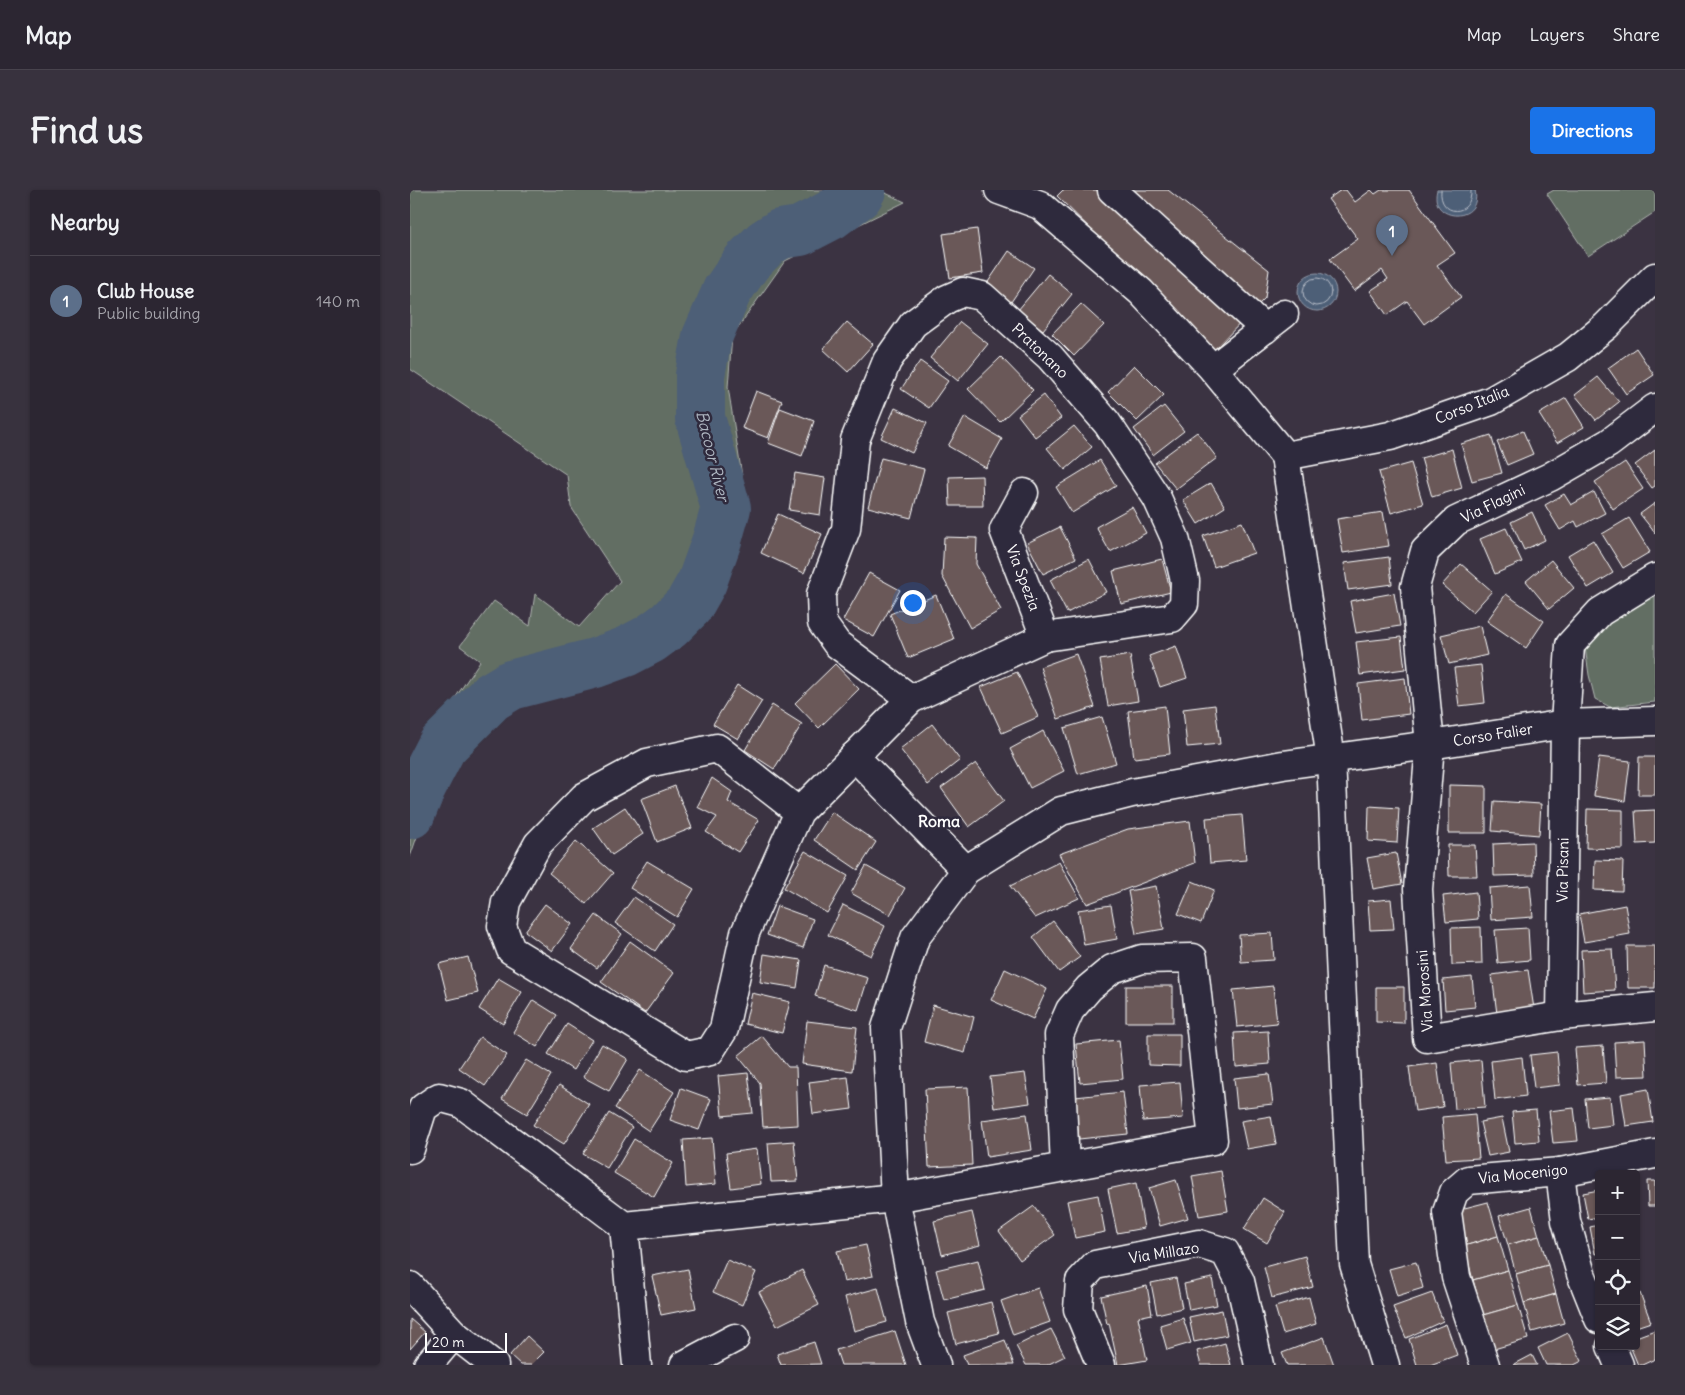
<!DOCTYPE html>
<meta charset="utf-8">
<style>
:root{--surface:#2c2632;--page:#38323e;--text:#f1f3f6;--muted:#a6a5ac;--line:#48434d;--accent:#1a73e8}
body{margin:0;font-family:Delius,sans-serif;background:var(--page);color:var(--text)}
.controls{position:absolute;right:15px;bottom:15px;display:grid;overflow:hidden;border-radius:5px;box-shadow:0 1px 4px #0004}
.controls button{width:45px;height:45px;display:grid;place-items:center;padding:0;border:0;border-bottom:1px solid var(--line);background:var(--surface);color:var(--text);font:25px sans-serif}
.scale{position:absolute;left:15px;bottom:12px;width:82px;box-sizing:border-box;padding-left:5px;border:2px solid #fff;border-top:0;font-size:14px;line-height:18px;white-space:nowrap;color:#fff;-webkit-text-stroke:4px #2f2a3d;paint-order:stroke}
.you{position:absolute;left:502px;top:412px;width:18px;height:18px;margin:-12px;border:4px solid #fff;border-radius:50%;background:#1a73e8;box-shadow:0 0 0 8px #1a73e833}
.badge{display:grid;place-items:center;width:32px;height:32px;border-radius:50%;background:var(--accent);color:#fff;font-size:16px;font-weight:700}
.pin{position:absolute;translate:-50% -41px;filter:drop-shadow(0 1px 2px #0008)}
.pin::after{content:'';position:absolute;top:26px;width:18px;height:15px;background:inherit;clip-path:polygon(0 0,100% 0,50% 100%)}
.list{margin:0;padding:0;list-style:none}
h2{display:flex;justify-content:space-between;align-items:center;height:65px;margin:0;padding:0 20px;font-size:21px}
h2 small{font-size:16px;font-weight:400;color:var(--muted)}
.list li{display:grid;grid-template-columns:32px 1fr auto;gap:15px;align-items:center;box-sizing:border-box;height:90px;padding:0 20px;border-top:1px solid var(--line)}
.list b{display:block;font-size:19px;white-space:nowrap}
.list p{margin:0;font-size:16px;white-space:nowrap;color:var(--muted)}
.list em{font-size:16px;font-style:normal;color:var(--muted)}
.icon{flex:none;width:28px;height:28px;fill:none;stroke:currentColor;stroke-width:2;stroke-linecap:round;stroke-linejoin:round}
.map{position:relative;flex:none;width:1245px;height:1175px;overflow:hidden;border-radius:5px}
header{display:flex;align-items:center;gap:30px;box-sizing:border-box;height:70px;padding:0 25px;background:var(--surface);border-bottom:1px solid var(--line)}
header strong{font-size:24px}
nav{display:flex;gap:28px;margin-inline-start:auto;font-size:18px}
.intro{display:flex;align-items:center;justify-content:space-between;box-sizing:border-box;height:120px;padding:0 30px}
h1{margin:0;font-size:35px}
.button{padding:12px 22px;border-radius:5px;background:var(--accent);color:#fff;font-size:18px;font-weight:700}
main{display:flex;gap:30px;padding:0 30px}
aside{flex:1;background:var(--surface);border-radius:5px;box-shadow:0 1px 4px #0004}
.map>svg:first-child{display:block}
.green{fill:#626e63;stroke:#b0b6b1}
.water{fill:#4d5e77;stroke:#949ead}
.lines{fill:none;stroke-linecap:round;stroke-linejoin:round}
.shore{stroke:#b8bfc9;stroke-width:1}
.river{stroke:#4d5e77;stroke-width:50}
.building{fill:#6a5958;stroke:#fff}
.minor-casing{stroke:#fff;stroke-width:31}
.minor{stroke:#2f2a3d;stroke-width:28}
.labels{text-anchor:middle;stroke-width:5;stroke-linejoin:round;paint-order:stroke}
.street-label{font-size:15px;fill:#fff;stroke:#2f2a3d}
.water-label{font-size:16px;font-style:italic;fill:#afb7c2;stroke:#2f2a3d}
.neighbourhood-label{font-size:16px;font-weight:bold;fill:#fff;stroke:#2f2a3d}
</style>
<header>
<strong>Map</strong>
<nav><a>Map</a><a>Layers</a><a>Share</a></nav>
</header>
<div class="intro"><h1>Find us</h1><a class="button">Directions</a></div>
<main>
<aside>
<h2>Nearby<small></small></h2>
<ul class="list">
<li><span class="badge" style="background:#5c6f8a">1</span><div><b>Club House</b><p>Public building</p></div><em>140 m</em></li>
</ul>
</aside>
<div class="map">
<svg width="1245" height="1175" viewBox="0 0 1245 1175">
<rect width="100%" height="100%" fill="#3b3342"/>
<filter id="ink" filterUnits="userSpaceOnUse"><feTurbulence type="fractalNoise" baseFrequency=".02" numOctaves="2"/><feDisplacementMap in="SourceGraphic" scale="10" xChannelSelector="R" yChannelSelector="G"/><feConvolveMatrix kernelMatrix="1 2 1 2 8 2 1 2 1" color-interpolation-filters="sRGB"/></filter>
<g filter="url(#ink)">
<g class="green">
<polygon points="0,0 469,0 495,12 375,71 322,146 318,197 337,318 294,418 267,446 250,460 229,471 199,483 98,515 40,564 20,609 0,667 0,587 19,547 70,471 50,456 84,411 120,436 125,404 169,437 210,391 161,317 157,285 0,179"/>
<polygon points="1144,0 1245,0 1245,22 1178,66 1137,4"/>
<polygon points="1245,397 1245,512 1200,517 1185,509 1179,485 1175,457 1190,433"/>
</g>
<g class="water">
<path d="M1027,0H1065C1073,35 1018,32 1027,0Z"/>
<circle cx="907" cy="102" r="19"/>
</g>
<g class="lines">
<g class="shore">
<path d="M1031,0C1028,27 1063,28 1061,0"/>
<circle cx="907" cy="102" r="14"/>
</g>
<polyline class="river" points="0,624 11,597 32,556 81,507 101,495 185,473 215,462 240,449 259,435 279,415 292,392 307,350 316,318 290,228 290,185 297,147 317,101 337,72 356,53 370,44 390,41 421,25 448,5 451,0"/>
</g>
<g class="building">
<polygon points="653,0 758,0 859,80 855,108 804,160 647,6"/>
<polygon points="931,0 936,0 945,12 961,0 965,4 971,0 999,0 1045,63 1027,75 1051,107 1014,134 997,111 977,125 960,101 978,89 972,80 944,101 920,69 948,49 918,9"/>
<polygon points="567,39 573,83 540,88 533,44"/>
<polygon points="599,61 624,78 601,112 576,95"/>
<polygon points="638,84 662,104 633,140 608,120"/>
<polygon points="671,114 694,135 664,166 642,144"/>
<polygon points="437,132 463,154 438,182 413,159"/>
<polygon points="550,132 578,154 548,191 520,168"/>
<polygon points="1226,158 1244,185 1216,204 1198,178"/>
<polygon points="591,167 623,200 590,232 558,199"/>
<polygon points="510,171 538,191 519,218 491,199"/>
<polygon points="724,175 754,205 727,231 698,202"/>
<polygon points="1188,187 1209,212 1186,230 1165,205"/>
<polygon points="346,201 372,211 358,248 332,238"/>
<polygon points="634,205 651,228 625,247 608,225"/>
<polygon points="1156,208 1174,237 1147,253 1129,224"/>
<polygon points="754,216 774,241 743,265 724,239"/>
<polygon points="370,218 404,231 392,266 358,253"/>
<polygon points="485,218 517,233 502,263 471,248"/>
<polygon points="555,227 592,249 576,278 538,256"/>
<polygon points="664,236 682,257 655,280 637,258"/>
<polygon points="1113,241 1123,264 1097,275 1087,252"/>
<polygon points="787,242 807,268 766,299 745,273"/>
<polygon points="1081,245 1092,283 1062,291 1051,254"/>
<polygon points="1042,259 1052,298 1022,307 1011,268"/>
<polygon points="1245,260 1245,296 1242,298 1225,275"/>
<polygon points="471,268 514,279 501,328 458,317"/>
<polygon points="690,270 706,296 662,323 646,297"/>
<polygon points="1215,272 1233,299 1203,319 1185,292"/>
<polygon points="1001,273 1013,314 981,323 969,282"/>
<polygon points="385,283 415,288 410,325 379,320"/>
<polygon points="572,286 573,316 540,316 539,287"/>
<polygon points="801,293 815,317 788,334 773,310"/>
<polygon points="1184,302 1195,323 1168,337 1165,331 1150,340 1135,315 1154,304 1161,315"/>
<polygon points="1245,313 1245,343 1230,324"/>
<polygon points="722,317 736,343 700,362 686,337"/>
<polygon points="973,322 979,356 933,363 927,329"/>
<polygon points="1122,322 1135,350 1114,360 1101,332"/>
<polygon points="368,324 412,344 394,383 351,363"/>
<polygon points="1219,328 1240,362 1213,378 1192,344"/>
<polygon points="832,332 844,363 804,377 793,346"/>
<polygon points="650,337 666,368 633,384 617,353"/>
<polygon points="1096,338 1112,372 1085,384 1070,349"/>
<polygon points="534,347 567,348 566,374 591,420 560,438 532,386"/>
<polygon points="1183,350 1203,383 1178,398 1158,365"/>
<polygon points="979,367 982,394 938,400 934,373"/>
<polygon points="679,369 696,402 657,423 640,390"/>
<polygon points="752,369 761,402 711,414 703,381"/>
<polygon points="1141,370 1164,398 1139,419 1116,391"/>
<polygon points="1051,374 1082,401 1063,422 1032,395"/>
<polygon points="459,383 490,400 464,447 433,430"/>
<polygon points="984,403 990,436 946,443 940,411"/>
<polygon points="1096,404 1134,431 1116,458 1077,431"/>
<polygon points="526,405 544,449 498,468 480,424"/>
<polygon points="1070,436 1077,465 1039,474 1031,445"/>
<polygon points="991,447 995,479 950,485 946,452"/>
<polygon points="766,456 777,488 750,497 739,466"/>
<polygon points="666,464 685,517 648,529 630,477"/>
<polygon points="720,465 728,511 698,516 690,470"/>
<polygon points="425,474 449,499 409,538 385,513"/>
<polygon points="1071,475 1075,513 1049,516 1044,478"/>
<polygon points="607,482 628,527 592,543 571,497"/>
<polygon points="995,488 999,524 952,530 948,494"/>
<polygon points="327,495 352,511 328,549 303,534"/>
<polygon points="362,515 392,534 364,579 335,560"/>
<polygon points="805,515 810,554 777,557 773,519"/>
<polygon points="755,516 760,564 724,568 718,521"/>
<polygon points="692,527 706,573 668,584 654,538"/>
<polygon points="522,534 550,570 518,595 490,559"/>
<polygon points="633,541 654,581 620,598 600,559"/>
<polygon points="1189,567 1220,571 1215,611 1184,606"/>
<polygon points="1229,567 1245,567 1245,605 1228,605"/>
<polygon points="566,573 594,611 559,637 531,598"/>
<polygon points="302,588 322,602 318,612 349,630 328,662 296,642 307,627 287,617"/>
<polygon points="1039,595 1076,596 1076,643 1039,643"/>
<polygon points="265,596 282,638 247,652 231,609"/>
<polygon points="1084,611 1131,614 1129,645 1082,641"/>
<polygon points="959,616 989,618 987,653 958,651"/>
<polygon points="215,617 233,644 202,665 183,638"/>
<polygon points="1177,619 1213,620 1213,659 1176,658"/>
<polygon points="1245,620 1245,653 1227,654 1225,621"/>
<polygon points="422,622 466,652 448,680 404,650"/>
<polygon points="832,625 836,670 800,673 796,628"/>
<polygon points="780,631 785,673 677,714 649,664 718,639"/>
<polygon points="166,651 203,683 176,714 139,683"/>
<polygon points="1123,652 1124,685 1084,686 1083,654"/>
<polygon points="1038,655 1065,655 1067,686 1039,686"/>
<polygon points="395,661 438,686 417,723 374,698"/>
<polygon points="986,663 992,694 963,699 957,668"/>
<polygon points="1185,670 1213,671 1212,701 1184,700"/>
<polygon points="237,671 284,699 267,727 220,698"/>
<polygon points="649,672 669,708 625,728 600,696"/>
<polygon points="456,676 495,698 480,725 441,703"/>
<polygon points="782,691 804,700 791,733 768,724"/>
<polygon points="1120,695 1123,727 1081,730 1079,698"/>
<polygon points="746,696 754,739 726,744 718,701"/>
<polygon points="1066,702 1068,729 1036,732 1033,706"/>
<polygon points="224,707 263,734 245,761 205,733"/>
<polygon points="981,709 984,739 960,740 958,711"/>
<polygon points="135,714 162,734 142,761 115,741"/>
<polygon points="433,715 475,736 461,766 418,745"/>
<polygon points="701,715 707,749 674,755 668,720"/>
<polygon points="1215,715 1220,744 1174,752 1169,724"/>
<polygon points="367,716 403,729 393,758 357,745"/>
<polygon points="186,725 212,744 187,778 161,759"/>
<polygon points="643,731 670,767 649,782 623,747"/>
<polygon points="1071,737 1072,774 1042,775 1041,738"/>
<polygon points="1118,738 1120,770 1088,773 1085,740"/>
<polygon points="862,743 864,770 831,772 829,745"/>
<polygon points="220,751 264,783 235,823 191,792"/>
<polygon points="1217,756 1245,756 1245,798 1218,798"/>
<polygon points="1202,759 1205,800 1173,802 1171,760"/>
<polygon points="354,764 391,770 387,798 350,792"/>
<polygon points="58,767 68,803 38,810 29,774"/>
<polygon points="414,775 458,788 448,820 405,806"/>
<polygon points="595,779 637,799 623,829 581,810"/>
<polygon points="1118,780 1124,819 1087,824 1082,785"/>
<polygon points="1062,787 1065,817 1035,820 1033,790"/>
<polygon points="88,788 112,802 93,834 69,819"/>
<rect x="716" y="796" width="47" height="36"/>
<polygon points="863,796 867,833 827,837 823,800"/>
<polygon points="966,797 994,797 994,833 966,832"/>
<polygon points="342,803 380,812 372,843 335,834"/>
<polygon points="123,810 147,825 127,857 103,842"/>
<polygon points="523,815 564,827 555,863 514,852"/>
<polygon points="397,831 447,837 442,881 392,874"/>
<polygon points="157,834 182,850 163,880 138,864"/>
<polygon points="858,841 860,874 826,877 824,843"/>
<polygon points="738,844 770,844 770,876 738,875"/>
<polygon points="352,846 378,877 386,877 388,935 353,937 350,893 328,866"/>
<polygon points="70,847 97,865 75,896 49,878"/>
<polygon points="709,850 713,889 670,893 666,854"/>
<polygon points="1235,850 1237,886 1206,887 1204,852"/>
<polygon points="192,854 218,869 199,901 173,887"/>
<polygon points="1193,856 1196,893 1168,895 1165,858"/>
<polygon points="1147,862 1150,895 1124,898 1120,865"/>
<polygon points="1112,867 1116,906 1085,910 1081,871"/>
<polygon points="116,870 141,885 117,924 92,909"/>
<polygon points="1071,870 1075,917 1045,919 1041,873"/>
<polygon points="1027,873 1033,917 1005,921 999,877"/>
<polygon points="230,880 264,902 239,941 205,918"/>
<polygon points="338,883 343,923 312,926 308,886"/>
<polygon points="615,883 620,913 584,918 580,887"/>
<polygon points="859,884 863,914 827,918 824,888"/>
<polygon points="438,887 442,919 403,924 399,892"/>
<polygon points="770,892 773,928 733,931 730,895"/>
<polygon points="149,895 179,914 154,954 123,935"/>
<polygon points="558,897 562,975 519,977 515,899"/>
<polygon points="271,898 301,909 289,940 260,930"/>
<polygon points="1238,899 1243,932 1216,936 1211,904"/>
<polygon points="713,902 718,944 669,949 665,907"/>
<polygon points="1200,907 1203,935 1178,938 1175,909"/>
<polygon points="1164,918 1168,951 1143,953 1139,921"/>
<polygon points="1126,920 1129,951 1105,953 1102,922"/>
<polygon points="199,923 222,937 197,978 173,964"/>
<polygon points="617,924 622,960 577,967 572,930"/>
<polygon points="1065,924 1069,968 1036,970 1032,927"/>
<polygon points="861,926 866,954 837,959 831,931"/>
<polygon points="1092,928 1099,962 1078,966 1070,932"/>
<polygon points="302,948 306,994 276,997 273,950"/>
<polygon points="224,949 263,973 244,1007 204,983"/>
<polygon points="384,951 388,991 361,992 358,953"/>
<polygon points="347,959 351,994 321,998 316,963"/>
<polygon points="811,981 818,1021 789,1026 782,986"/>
<polygon points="766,990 778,1028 750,1036 739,998"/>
<polygon points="1237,991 1245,991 1245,1016 1238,1016"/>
<polygon points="726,993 734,1038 707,1043 698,999"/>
<polygon points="1189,1000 1189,1027 1178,1029 1173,1003"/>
<polygon points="688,1005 695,1042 665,1048 657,1011"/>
<polygon points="853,1008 875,1022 857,1053 834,1039"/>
<polygon points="1078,1012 1088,1046 1054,1056 1043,1021"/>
<polygon points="624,1016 645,1045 610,1070 589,1041"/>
<polygon points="1121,1017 1129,1046 1098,1055 1089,1026"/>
<polygon points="562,1022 570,1055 532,1065 524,1031"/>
<polygon points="1189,1035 1189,1063 1185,1064 1180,1037"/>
<polygon points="1088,1046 1098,1080 1063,1090 1054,1056"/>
<polygon points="1129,1046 1138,1075 1106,1084 1098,1055"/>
<polygon points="456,1055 463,1086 434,1092 427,1061"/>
<polygon points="895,1066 903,1097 862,1108 854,1077"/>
<polygon points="317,1070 346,1082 332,1115 303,1102"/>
<polygon points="568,1070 575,1100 534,1110 526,1080"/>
<polygon points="1006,1072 1013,1098 987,1106 979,1079"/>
<polygon points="1138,1075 1146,1104 1114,1113 1106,1084"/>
<polygon points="278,1079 286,1118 251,1125 242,1086"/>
<polygon points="392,1080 409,1115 367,1136 349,1102"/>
<polygon points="1098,1080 1108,1115 1073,1125 1063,1090"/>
<polygon points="766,1088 772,1118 747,1124 741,1093"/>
<polygon points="802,1088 807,1115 779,1120 774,1094"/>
<polygon points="737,1096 742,1124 728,1127 737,1170 708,1175 699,1133 697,1134 691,1106"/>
<polygon points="468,1098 477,1132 444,1141 435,1107"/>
<polygon points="628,1098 640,1132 603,1145 591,1111"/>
<polygon points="1022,1103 1033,1131 996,1148 983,1117"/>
<polygon points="1230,1103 1241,1132 1226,1137 1226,1104"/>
<polygon points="1146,1104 1154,1133 1122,1142 1114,1113"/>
<polygon points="899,1107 906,1134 873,1144 865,1117"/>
<polygon points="581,1112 589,1143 546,1154 538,1123"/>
<polygon points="1108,1115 1118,1149 1084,1159 1073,1125"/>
<polygon points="812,1120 817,1145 784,1152 779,1127"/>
<polygon points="773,1128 781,1153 757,1160 750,1135"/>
<polygon points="0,1129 15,1142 0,1159"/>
<polygon points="1036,1134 1047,1165 1020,1175 1007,1175 999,1149"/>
<polygon points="641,1139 655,1166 637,1175 616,1175 606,1156"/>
<polygon points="1245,1140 1245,1169 1232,1175 1228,1175 1220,1156 1226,1156 1226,1147"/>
<polygon points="485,1141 496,1175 431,1175 426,1160"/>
<polygon points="1158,1143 1172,1171 1164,1175 1136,1175 1128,1158"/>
<polygon points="117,1146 134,1162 121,1175 111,1175 100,1165"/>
<polygon points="914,1147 924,1175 877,1175 872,1163"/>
<polygon points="595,1150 604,1175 557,1175 553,1165"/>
<polygon points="404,1152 411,1174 371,1175 367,1164"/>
<polygon points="815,1153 821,1175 791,1175 787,1161"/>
<polygon points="1122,1165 1127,1175 1103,1175"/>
</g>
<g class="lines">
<g class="minor-casing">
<g id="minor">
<polyline points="589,0 630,15 731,102 803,179 875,266 921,569 944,1074 975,1175"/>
<polyline points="702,0 855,139"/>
<polyline points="803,179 874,124"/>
<polyline points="1245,218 1199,253 1140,287 1046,331 1015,361 1005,397 1020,555 1008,699 1017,848 1151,826 1245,817"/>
<polyline points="875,266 980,246 1081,211 1158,167 1196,136 1245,87"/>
<polyline points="614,303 594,340 635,447"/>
<polyline points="444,566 556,680"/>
<polyline points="389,622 307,558 237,573 174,607 128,654 96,712 92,736 101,760 276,866 300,861 314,839 335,743 389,622 501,509 635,447 762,428 774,414 775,391 765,348 747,308 697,233 640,167 572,106 553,102 537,109 503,134 477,171 445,250 436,339 411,404 412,433 427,454 501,509"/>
<polyline points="1151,826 1155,534 1160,455 1190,422 1245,388"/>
<polyline points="0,959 13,918 29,907 51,913 214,1036 485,1008 803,950 783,768 732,769 702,779 679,798 660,820 649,845 655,977"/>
<polyline points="1150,982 1156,1031 1171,1084 1189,1129"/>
<polyline points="214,1036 227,1175"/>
<polyline points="0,1096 44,1144 84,1175"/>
<polyline points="1201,1156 1209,1175"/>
<polyline points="18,1175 44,1144"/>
<polyline points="274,1175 325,1148"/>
<polyline points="526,1175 510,1132 485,1008 476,838 505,748 556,680 651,621 722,603 873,575 1020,555 1155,534 1245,531"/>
<polyline points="691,1175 668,1119 670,1091 685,1075 789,1054 815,1062 830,1091 849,1175"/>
<polyline points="1075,1175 1046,1087 1037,1022 1044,1002 1058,990 1150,982 1245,964"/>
</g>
</g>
<use href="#minor" class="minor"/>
</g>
</g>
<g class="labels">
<g class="street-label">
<text transform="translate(630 161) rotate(44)" y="5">Pratonano</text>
<text transform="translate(1062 215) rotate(-22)" y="5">Corso Italia</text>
<text transform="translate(1083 314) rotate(-26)" y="5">Via Flagini</text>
<text transform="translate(613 388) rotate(69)" y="5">Via Spezia</text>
<text transform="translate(1083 545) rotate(-9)" y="5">Corso Falier</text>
<text transform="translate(1153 680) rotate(-89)" y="5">Via Pisani</text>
<text transform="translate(1015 801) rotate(-94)" y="5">Via Morosini</text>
<text transform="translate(1113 984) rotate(-6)" y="5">Via Mocenigo</text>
<text transform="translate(754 1063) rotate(-9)" y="5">Via Millazo</text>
</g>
<g class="water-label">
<text transform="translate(303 266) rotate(76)" y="6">Bacoor River</text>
</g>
<g class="neighbourhood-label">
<text x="529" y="637">Roma</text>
</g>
</g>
</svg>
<div class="controls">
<button>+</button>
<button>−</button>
<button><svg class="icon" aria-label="locate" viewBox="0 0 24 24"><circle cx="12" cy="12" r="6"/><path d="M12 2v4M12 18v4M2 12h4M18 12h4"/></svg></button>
<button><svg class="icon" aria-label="layers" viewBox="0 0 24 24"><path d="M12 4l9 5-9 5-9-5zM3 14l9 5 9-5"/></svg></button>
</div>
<div class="scale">20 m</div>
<div class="you"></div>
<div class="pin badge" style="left:982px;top:66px;background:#5c6f8a">1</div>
</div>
</main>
